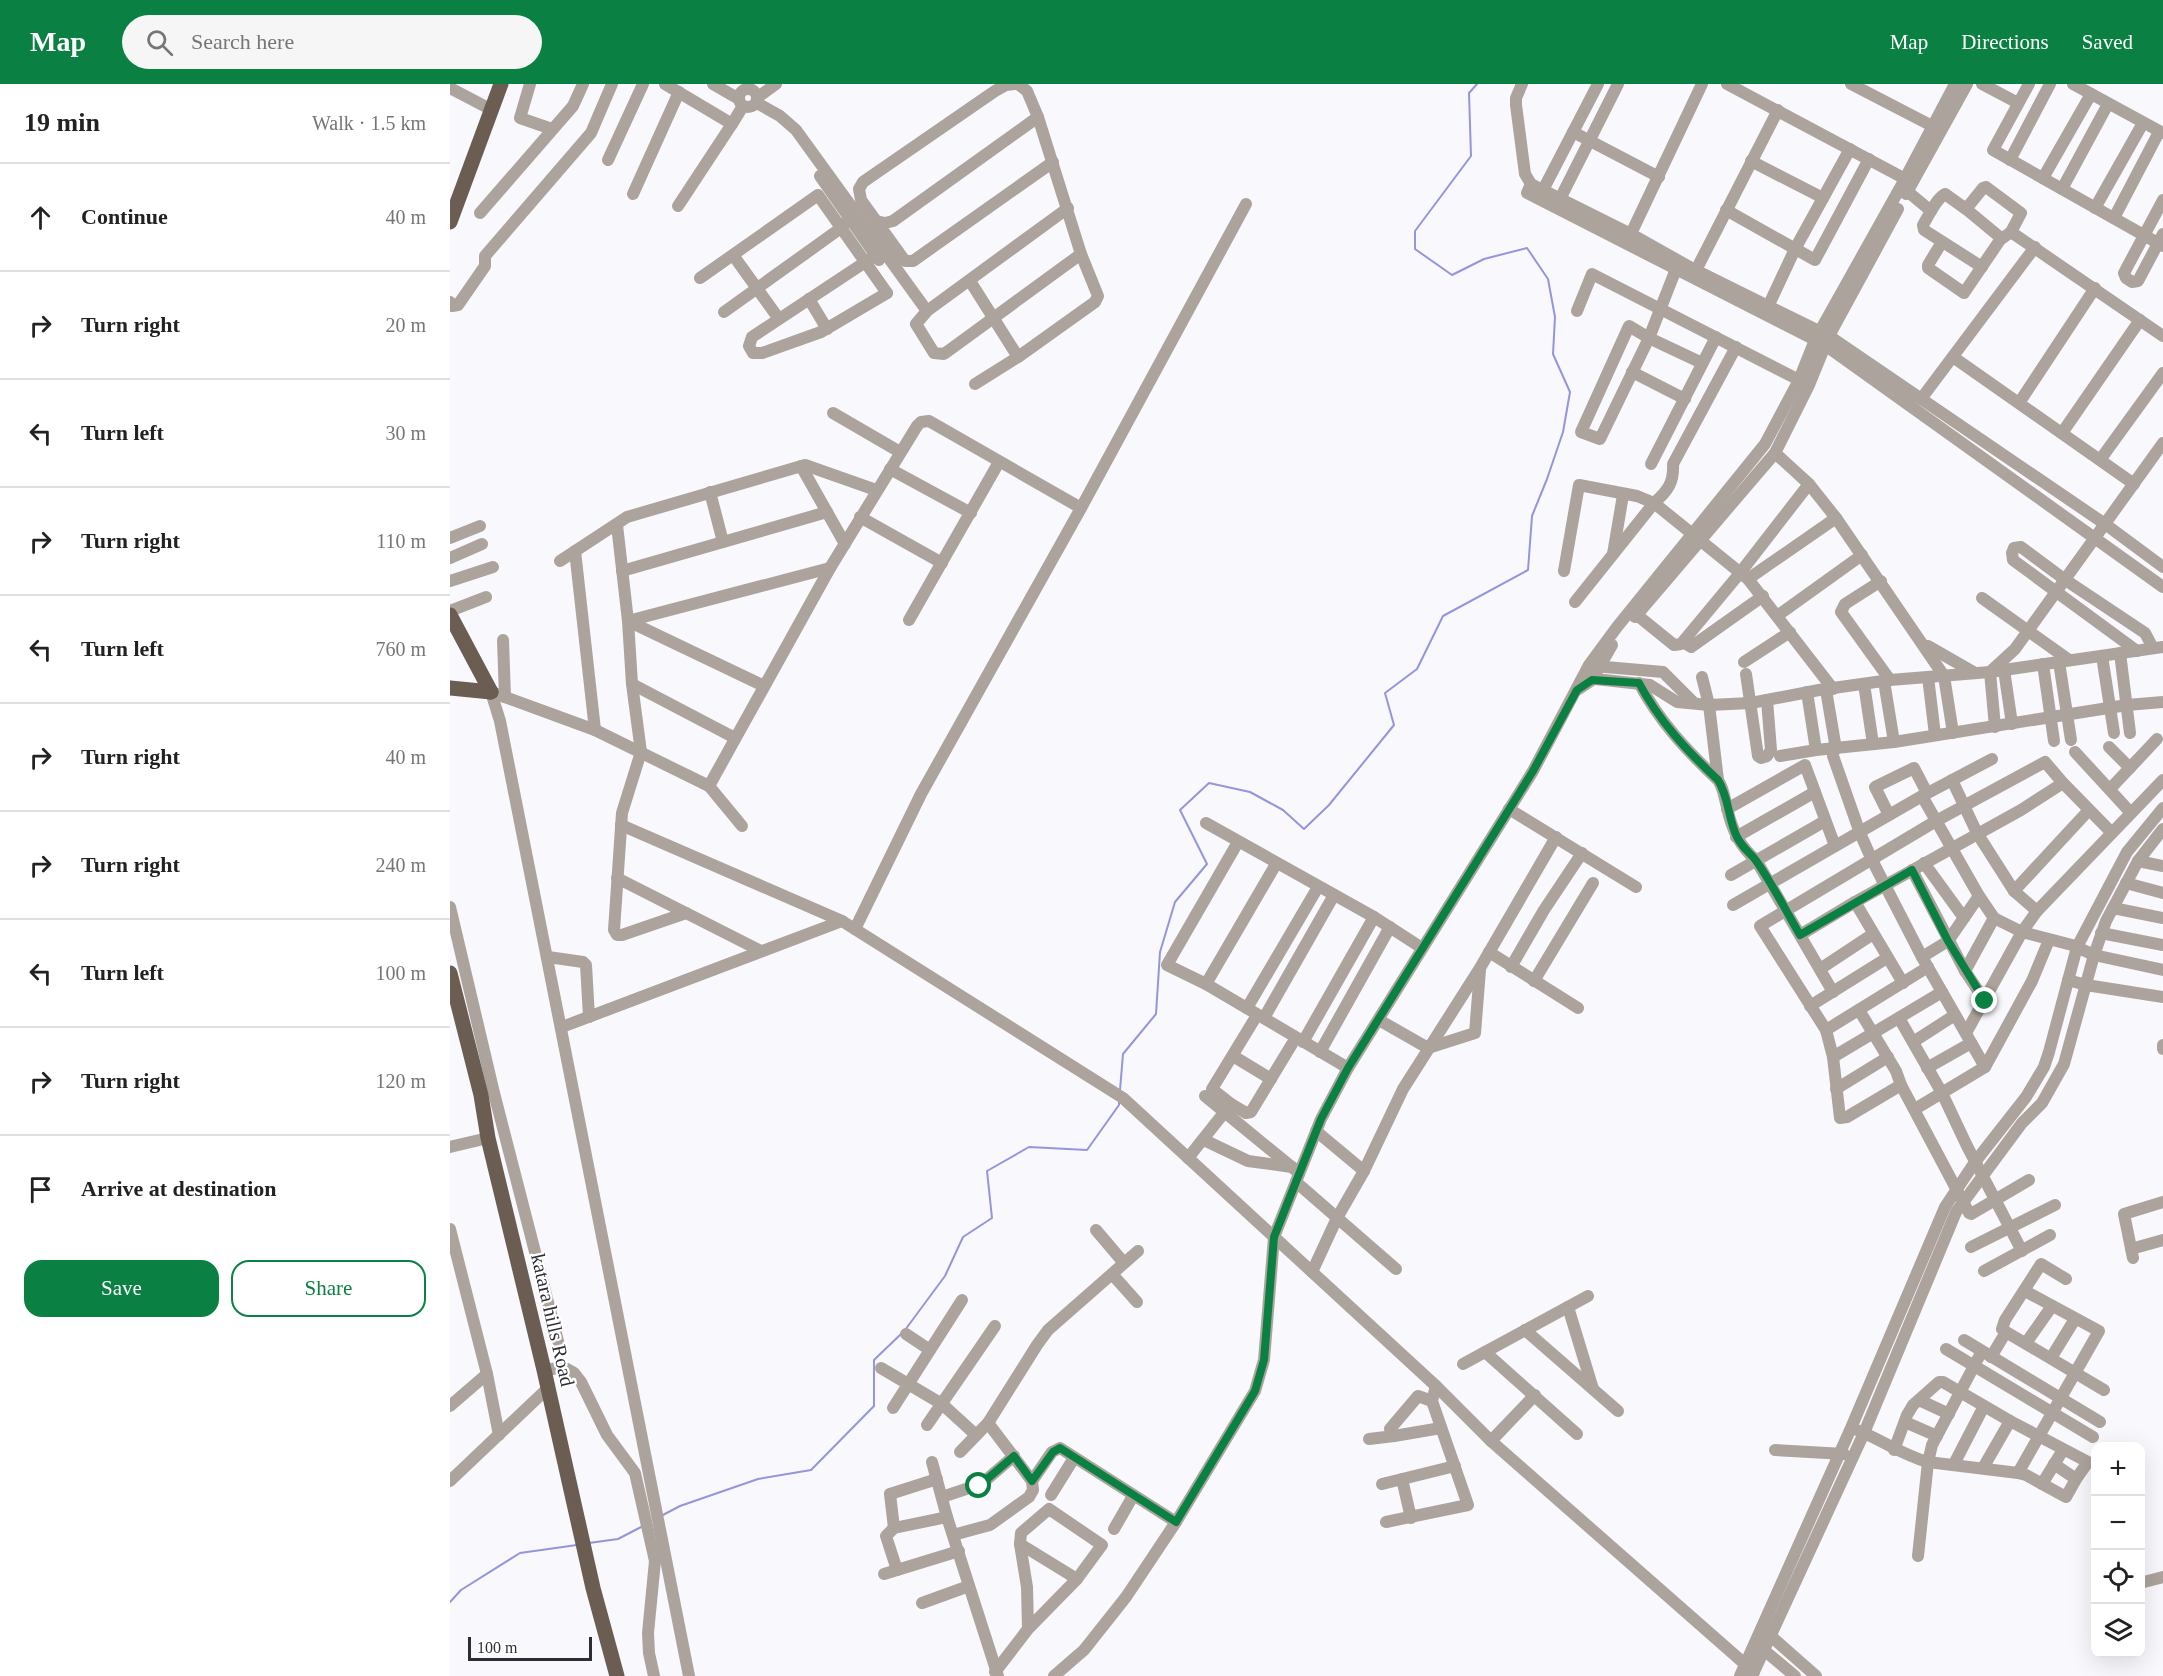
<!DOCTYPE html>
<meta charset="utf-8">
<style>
:root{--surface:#fff;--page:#f6f6f6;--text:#222;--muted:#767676;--line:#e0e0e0;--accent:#0b8043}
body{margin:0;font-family:"Times New Roman",serif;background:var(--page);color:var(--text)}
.controls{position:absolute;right:18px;bottom:18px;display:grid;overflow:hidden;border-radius:12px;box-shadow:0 6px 24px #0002}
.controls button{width:54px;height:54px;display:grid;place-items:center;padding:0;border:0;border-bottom:2px solid var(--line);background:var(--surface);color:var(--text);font:30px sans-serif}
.scale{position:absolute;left:18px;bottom:15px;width:124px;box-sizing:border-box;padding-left:6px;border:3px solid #2d2d36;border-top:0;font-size:16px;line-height:21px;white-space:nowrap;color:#2d2d36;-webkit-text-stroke:4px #fff;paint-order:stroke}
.stop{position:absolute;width:18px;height:18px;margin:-14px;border:4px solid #0b8043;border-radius:50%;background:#fff}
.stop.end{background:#0b8043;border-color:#fff;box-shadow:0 2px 6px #0008}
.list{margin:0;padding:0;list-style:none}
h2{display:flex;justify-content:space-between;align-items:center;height:78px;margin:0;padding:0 24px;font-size:26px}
h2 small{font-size:20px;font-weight:400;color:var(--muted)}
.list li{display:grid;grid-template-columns:39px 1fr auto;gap:18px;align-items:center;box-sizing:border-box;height:108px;padding:0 24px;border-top:2px solid var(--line)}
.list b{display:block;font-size:22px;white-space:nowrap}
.list em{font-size:20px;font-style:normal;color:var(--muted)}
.actions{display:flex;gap:12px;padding:18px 24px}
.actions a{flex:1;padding:14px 0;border:2px solid var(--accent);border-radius:18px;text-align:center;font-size:21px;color:var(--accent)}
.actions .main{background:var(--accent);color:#fff}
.icon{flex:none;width:33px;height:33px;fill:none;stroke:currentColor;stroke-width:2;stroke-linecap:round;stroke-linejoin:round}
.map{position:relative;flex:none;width:1713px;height:1592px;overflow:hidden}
header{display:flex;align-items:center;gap:36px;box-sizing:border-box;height:84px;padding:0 30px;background:var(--accent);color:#fff}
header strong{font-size:28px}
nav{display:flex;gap:33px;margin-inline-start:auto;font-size:21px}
.search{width:420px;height:54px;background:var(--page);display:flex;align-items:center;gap:15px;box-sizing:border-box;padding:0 21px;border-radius:33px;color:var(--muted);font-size:22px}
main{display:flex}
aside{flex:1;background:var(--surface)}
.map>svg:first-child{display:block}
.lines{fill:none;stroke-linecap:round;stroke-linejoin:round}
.stream{stroke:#9495dd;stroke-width:2}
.minor{stroke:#aca39c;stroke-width:12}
.major{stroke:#6c5d52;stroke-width:15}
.route{stroke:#0b8043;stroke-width:8}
.labels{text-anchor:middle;stroke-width:4.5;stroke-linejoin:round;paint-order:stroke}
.street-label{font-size:20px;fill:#2d2d36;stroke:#fff}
</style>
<header>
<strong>Map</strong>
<div class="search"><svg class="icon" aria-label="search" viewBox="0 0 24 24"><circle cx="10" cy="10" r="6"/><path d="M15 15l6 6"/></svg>Search here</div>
<nav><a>Map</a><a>Directions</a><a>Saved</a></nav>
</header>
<main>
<aside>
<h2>19 min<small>Walk · 1.5 km</small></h2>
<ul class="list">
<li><svg class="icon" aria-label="ahead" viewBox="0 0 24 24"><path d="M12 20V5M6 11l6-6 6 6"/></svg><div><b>Continue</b></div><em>40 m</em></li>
<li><svg class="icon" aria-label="right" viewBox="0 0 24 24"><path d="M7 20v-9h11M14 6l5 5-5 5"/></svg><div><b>Turn right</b></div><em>20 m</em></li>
<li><svg class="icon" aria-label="left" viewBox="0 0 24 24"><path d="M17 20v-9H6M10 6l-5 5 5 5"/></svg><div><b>Turn left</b></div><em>30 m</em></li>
<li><svg class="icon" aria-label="right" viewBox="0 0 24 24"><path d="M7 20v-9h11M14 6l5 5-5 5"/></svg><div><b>Turn right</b></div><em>110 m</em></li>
<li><svg class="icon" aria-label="left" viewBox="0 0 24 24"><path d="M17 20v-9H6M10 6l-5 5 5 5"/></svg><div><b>Turn left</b></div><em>760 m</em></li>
<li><svg class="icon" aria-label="right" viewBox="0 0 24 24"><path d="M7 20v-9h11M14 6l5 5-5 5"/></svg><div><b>Turn right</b></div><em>40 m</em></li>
<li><svg class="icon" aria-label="right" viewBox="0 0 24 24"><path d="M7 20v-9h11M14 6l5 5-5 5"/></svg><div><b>Turn right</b></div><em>240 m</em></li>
<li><svg class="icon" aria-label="left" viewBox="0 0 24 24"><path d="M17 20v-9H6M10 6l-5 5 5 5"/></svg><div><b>Turn left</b></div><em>100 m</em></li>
<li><svg class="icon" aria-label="right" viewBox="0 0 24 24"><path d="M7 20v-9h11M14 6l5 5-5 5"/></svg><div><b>Turn right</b></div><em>120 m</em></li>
<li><svg class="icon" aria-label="arrive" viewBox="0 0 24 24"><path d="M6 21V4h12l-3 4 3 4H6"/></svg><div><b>Arrive at destination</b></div></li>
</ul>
<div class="actions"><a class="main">Save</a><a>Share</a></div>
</aside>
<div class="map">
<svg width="1713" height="1592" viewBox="0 0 1713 1592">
<rect width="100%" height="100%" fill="#f8f8fd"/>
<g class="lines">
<g class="stream">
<polyline points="670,1006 673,970 706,930 710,868 725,818 757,780 730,726 759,699 800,708 833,726 854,745 879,721 944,641 935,609 967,585 993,532 1078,486 1082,432 1097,395 1113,348 1120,308 1103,270 1105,233 1098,195 1077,164 1034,175 1002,191 965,165 965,147 1021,72 1019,9 1027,0"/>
<polyline points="455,1246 495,1192 513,1153 542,1134 537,1087 579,1063 637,1066 669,1021 669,1017"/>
<polyline points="211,1432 230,1422 308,1395 361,1386 424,1322 424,1276 451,1250"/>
<polyline points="139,1459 168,1455 193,1442"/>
<polyline points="0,1518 11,1506 70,1469 127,1461"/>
</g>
<g class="minor">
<polyline points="80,0 70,34 102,45"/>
<polyline points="215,0 282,40 293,22"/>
<polyline points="263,0 289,15"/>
<polyline points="565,0 556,1 545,7 413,98 409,105 411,116 455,177 463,177 603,78"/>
<polyline points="1072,0 1066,14 1066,21 1075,90 1081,100"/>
<polyline points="1277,0 1461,98"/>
<polyline points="1401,0 1488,45"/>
<polyline points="1532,0 1568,19"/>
<polyline points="1579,0 1543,66 1713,162"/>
<polyline points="1623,0 1713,49"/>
<polyline points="0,4 42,26"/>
<circle cx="298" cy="14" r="9"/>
<polyline points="308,13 326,0"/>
<polyline points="307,19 330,32 346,46 477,227"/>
<polyline points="1123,48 1209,93"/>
<polyline points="158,76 193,0"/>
<polyline points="1560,76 1600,0"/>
<polyline points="1301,77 1373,114"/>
<polyline points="370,92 429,176"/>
<polyline points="1593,94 1641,10"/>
<polyline points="1612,105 1658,20"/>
<polyline points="1093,106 1148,0"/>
<polyline points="1457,107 1481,127"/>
<polyline points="183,110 229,8"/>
<polyline points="1456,110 1517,0"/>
<polyline points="1110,115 1168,0"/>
<polyline points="1713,116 1674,189 1676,194 1682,198 1688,197 1713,150"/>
<polyline points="228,122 282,40"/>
<polyline points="618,124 477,227 466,240 484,269 494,270 631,170"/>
<polyline points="1645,124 1693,39"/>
<polyline points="1516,125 1533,104 1536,103 1571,129 1561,148"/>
<polyline points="1276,126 1365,176 1419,75"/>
<polyline points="30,129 123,22 133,0"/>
<polyline points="1664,134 1709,48"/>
<polyline points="426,137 435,139 443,137 588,33"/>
<polyline points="1178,156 1252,0"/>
<polyline points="1492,158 1478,181 1478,184 1514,209 1550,156 1561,148 1713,252"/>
<polyline points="432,167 302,253 299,262 303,269 312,269 371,248 437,209"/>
<polyline points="283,171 329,235"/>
<path d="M1532,183L1474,146L1473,141C1479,131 1486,115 1495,110L1516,125L1551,154"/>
<polyline points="1226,185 1199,254 1150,355 1131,348 1179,242 1199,254 1252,279"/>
<polyline points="1243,192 1328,26"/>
<polyline points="250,194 368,111 437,209"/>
<polyline points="520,197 568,273"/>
<polyline points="359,215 377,245"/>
<polyline points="0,218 2,222 8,221 35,182 35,172 141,49 162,0"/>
<polyline points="1127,227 1142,190 1355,299"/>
<polyline points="274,228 391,144 396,138"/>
<polyline points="1315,229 1345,165 1400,65"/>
<polyline points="1503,273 1684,400"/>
<polyline points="1182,288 1235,315"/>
<polyline points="525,300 568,273 645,218 648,212 631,170 588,33 577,7 568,0"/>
<polyline points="1471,315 1585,163"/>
<polyline points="1569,319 1645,204"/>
<polyline points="383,329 450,368"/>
<polyline points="1612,349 1690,236"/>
<polyline points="1325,369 1359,400 1386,434 1494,592 1503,649"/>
<polyline points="1650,376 1713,289"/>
<polyline points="1201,380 1266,253"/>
<polyline points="351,382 395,460"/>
<polyline points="440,385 521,429"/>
<polyline points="260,408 273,458"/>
<polyline points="410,433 492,479"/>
<polyline points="167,441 178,537 182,600 191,668 172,729 164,846 167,851 172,851 236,829"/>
<polyline points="0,454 30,442"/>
<polyline points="125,467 145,646"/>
<polyline points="1163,470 1173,411"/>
<polyline points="0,474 32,460"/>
<polyline points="110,477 177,433 355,381 426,406"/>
<polyline points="1713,483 1655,440 1379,252 1245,186 1181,150 1081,100 1077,109 1375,261 1713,503"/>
<polyline points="172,487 377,428"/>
<polyline points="1114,487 1129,401 1187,412 1204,419 1298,495 1383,605"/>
<polyline points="1298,495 1386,434"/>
<polyline points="0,497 43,483"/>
<polyline points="1431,497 1395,520 1391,528 1440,596"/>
<polyline points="1532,514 1619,576"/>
<path d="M1125,518L1204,419C1218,407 1224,398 1223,380L1286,263"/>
<polyline points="0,527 36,513"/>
<polyline points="1187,531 1224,561 1231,560 1290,489 1359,400"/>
<polyline points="1327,532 1412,471"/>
<polyline points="1185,533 1325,369 1359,301 1379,252 1448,125"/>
<polyline points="459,536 549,378"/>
<polyline points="53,556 55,613"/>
<polyline points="1233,558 1241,563 1313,512"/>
<polyline points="1478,562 1525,589"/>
<polyline points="1687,567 1563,476 1562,469 1564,464 1571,463 1614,495 1695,549 1703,564"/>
<polyline points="1670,569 1680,649"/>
<polyline points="1652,572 1664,649"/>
<polyline points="1294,578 1340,548"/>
<polyline points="1609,578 1621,656"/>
<polyline points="1593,580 1604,657"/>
<polyline points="1144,582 1213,588 1244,619"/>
<polyline points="1554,586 1562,640"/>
<polyline points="1296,590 1308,672 1311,674 1317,672 1321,666 1317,616"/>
<polyline points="1252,593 1259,621 1268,696"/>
<polyline points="1478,593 1485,651"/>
<polyline points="1136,594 1200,601 1227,618 1259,621 1301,619 1369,606 1440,596 1540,588 1713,563"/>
<polyline points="1434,597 1444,658"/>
<path d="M1189,599C1209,637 1237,667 1268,696C1274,705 1274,713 1277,723C1281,744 1289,762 1306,776L1383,908"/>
<polyline points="182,600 285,654"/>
<polyline points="1414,600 1423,660"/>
<polyline points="314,602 178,537 380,484"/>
<polyline points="1127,606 1142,596 1162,561"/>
<polyline points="1376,606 1386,665"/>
<polyline points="41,608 145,646 259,702 380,484 467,342 471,338 479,337 631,424 796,120"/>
<polyline points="41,608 50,637 239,1592"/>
<polyline points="1357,608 1366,666 1444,658 1677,621 1713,618"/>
<polyline points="1545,643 1540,588 1565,565 1713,359"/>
<polyline points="1659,663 1680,684"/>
<polyline points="1625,668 1681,729"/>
<polyline points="1330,672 1366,666"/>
<polyline points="1383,672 1410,749 1422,776 1472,873 1535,983"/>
<polyline points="1502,696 1527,749 1564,807 1587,827"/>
<polyline points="259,702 292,742"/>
<polyline points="1660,705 1707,655"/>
<polyline points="1472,712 1529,812 1544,834 1572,848 1622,861 1644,871 1713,886"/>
<polyline points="1059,725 1186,803"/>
<polyline points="1277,725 1355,681 1385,762"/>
<polyline points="1439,731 1425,703 1464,684 1477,709"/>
<polyline points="756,739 924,833 972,864"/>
<polyline points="171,741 392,837 673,1014 986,1302 1041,1357 1304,1588"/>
<polyline points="1286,753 1365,708"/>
<polyline points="788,758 717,881 756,900 898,984"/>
<polyline points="1688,777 1713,782"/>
<polyline points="1474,779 1514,834"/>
<polyline points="1462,786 1515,887 1535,917"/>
<polyline points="1281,791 1375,737"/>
<polyline points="167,794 311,867"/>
<polyline points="1676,799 1713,809"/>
<polyline points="1564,807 1639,726"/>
<polyline points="1405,818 1453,899"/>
<polyline points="1283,821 1472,712 1542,675"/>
<polyline points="0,823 44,1009 108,1257"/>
<polyline points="1663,824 1713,834"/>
<polyline points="405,845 471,710 631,424"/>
<polyline points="1651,849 1713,861"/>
<polyline points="1350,851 1405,818 1571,726 1613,699"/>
<polyline points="1039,868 1128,924"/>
<polyline points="98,873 133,878 136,881 139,933"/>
<polyline points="1472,873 1498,857 1529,812"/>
<polyline points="1061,883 1094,826 1132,769"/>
<polyline points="1370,885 1423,850"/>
<polyline points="1515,887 1544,834"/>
<polyline points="1618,896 1636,901 1713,913"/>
<polyline points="1084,897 1143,799"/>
<polyline points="756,900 826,780"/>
<polyline points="1360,922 1437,874"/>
<polyline points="797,924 868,803"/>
<polyline points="1409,926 1446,987 1451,1001 1519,1129 1521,1130 1579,1096"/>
<polyline points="814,934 884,811"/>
<polyline points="1449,934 1492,1009 1517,1062 1572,1167"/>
<polyline points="929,936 978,964 1025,949 1030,886"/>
<polyline points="112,943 392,837"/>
<polyline points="1376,946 1478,883"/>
<polyline points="1516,949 1572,848 1587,827 1713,696"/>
<polyline points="853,958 924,833"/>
<polyline points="1463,958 1505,931"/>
<polyline points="1713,961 1713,965"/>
<polyline points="870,968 940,843"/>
<polyline points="783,972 821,995"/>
<polyline points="1383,973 1492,908"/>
<polyline points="1477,984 1521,959"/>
<polyline points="1451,1001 1397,1033 1390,1034 1383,973 1376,946 1310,842 1486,737 1595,678 1613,699 1662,749"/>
<polyline points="1386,1005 1438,973"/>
<polyline points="755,1012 849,1089"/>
<polyline points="781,1020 796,1029 801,1028 842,960"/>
<polyline points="1465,1025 1535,983 1582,897 1599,856"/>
<polyline points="866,1047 914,1087"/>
<polyline points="754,1056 798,1077 842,1083"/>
<polyline points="0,1063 38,1054"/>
<polyline points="738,1074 781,1020 762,1005 804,936"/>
<polyline points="846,1098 946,1185"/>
<polyline points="0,1145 37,1290 49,1351"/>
<polyline points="646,1146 674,1179"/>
<polyline points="1521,1163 1605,1121"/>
<polyline points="1681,1165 1713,1156"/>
<polyline points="1683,1174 1674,1130 1713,1118"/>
<polyline points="1534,1187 1600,1151"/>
<polyline points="862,1188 887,1134 914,1087 953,1005 1030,884 1106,753"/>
<polyline points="662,1190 687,1218"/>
<polyline points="1118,1223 1143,1305"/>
<polyline points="1075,1246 1168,1327"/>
<polyline points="1556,1248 1654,1306"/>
<polyline points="456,1250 480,1266"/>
<polyline points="1514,1256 1650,1338"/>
<polyline points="1576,1259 1602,1222"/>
<polyline points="1496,1265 1643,1353"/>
<polyline points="1541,1273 1556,1248 1552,1245 1555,1236 1591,1180 1616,1195"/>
<polyline points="1601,1274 1625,1235"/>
<polyline points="1013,1280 1035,1268"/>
<polyline points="431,1284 492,1320 526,1351"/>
<polyline points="94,1286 109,1284 117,1285 124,1289 131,1298 157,1351 185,1389 205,1477 198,1549 199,1569 204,1592"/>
<polyline points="1469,1316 1499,1330"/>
<polyline points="0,1322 37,1290"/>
<polyline points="443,1324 512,1216"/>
<polyline points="1455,1338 1487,1352"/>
<polyline points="538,1339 582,1397 602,1368 610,1364 726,1438"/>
<polyline points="477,1341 545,1242"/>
<path d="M1407,1346C1432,1356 1452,1371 1478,1378L1568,1389L1576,1391L1616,1413L1626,1395L1638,1378L1560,1337L1493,1298H1489L1463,1321L1457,1331L1444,1366"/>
<polyline points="1127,1350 1035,1268 1138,1212"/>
<polyline points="944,1352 940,1345 968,1312 982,1317"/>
<polyline points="919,1355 944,1352 991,1344"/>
<polyline points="1041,1357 1085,1311"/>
<polyline points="1325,1366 1394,1370"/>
<polyline points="510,1368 538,1339 587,1261 598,1246 688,1167"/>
<polyline points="482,1378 497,1433 548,1592"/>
<polyline points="1504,1380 1534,1322"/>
<polyline points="1604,1380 1626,1395"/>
<polyline points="1533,1384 1560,1337"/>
<polyline points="1568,1389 1649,1247 1575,1207"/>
<polyline points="952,1395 961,1434"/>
<polyline points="0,1397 98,1304"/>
<polyline points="932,1400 1005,1382"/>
<polyline points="1592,1400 1613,1366"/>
<polyline points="529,1402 564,1372"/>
<polyline points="601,1411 624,1374"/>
<polyline points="492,1413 516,1405"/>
<polyline points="936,1438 1018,1421 982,1317 986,1302"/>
<polyline points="444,1444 440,1410 487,1395"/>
<polyline points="664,1445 683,1412"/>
<polyline points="503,1451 540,1441 579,1413 583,1406 582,1397"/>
<polyline points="570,1460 627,1495"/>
<polyline points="1468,1472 1478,1378 1482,1361 1532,1267"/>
<polyline points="447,1486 436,1452 444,1444 497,1433"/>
<polyline points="434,1490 509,1467"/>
<polyline points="1690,1499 1713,1493"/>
<polyline points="472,1519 519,1502"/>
<polyline points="1315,1547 1366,1592"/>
<polyline points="1309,1562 1345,1592"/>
<polyline points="545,1588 578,1545 627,1495 652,1461 599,1425 571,1449 570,1460 577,1503 578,1545"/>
<polyline points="604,1592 634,1566 676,1513 726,1438 805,1307 814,1276 824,1153 871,1035 898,984 1083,687 1139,581 1167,543 1315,360 1349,296 1365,256 1450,104 1505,0"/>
<polyline points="1290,1592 1401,1344 1495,1123 1525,1078 1576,1013 1594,983 1599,968 1627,863 1677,768 1713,724"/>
<polyline points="1302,1592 1414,1349 1506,1128 1572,1039 1592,1019 1614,980 1644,871 1656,837 1688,777 1713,745"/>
</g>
<g class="major">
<polyline points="0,138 51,0"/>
<polyline points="0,531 41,608"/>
<polyline points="0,604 41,608"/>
<polyline points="0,889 31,1011 38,1054 94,1286 143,1504 167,1592"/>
</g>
</g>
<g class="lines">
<path class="route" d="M529,1402L564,1372L582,1397L603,1368L610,1364L726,1438L805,1307L814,1276L824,1153L871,1035L898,984L1083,687L1127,606L1142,596L1189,599C1209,637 1237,667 1268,696C1279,713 1278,735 1287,753C1292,764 1301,769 1307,778C1323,801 1336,827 1350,851L1462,786L1498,857L1535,917"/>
</g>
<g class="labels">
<g class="street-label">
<text transform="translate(103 1236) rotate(77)" y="7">katara hills Road</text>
</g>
</g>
</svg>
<div class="controls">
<button>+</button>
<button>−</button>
<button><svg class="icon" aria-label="locate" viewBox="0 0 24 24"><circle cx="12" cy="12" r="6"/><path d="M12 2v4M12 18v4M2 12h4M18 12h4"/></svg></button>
<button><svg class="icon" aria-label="layers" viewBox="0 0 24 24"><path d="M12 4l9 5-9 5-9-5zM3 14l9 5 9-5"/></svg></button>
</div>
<div class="scale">100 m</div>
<div class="stop" style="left:529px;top:1402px"></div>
<div class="stop end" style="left:1535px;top:917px"></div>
</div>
</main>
